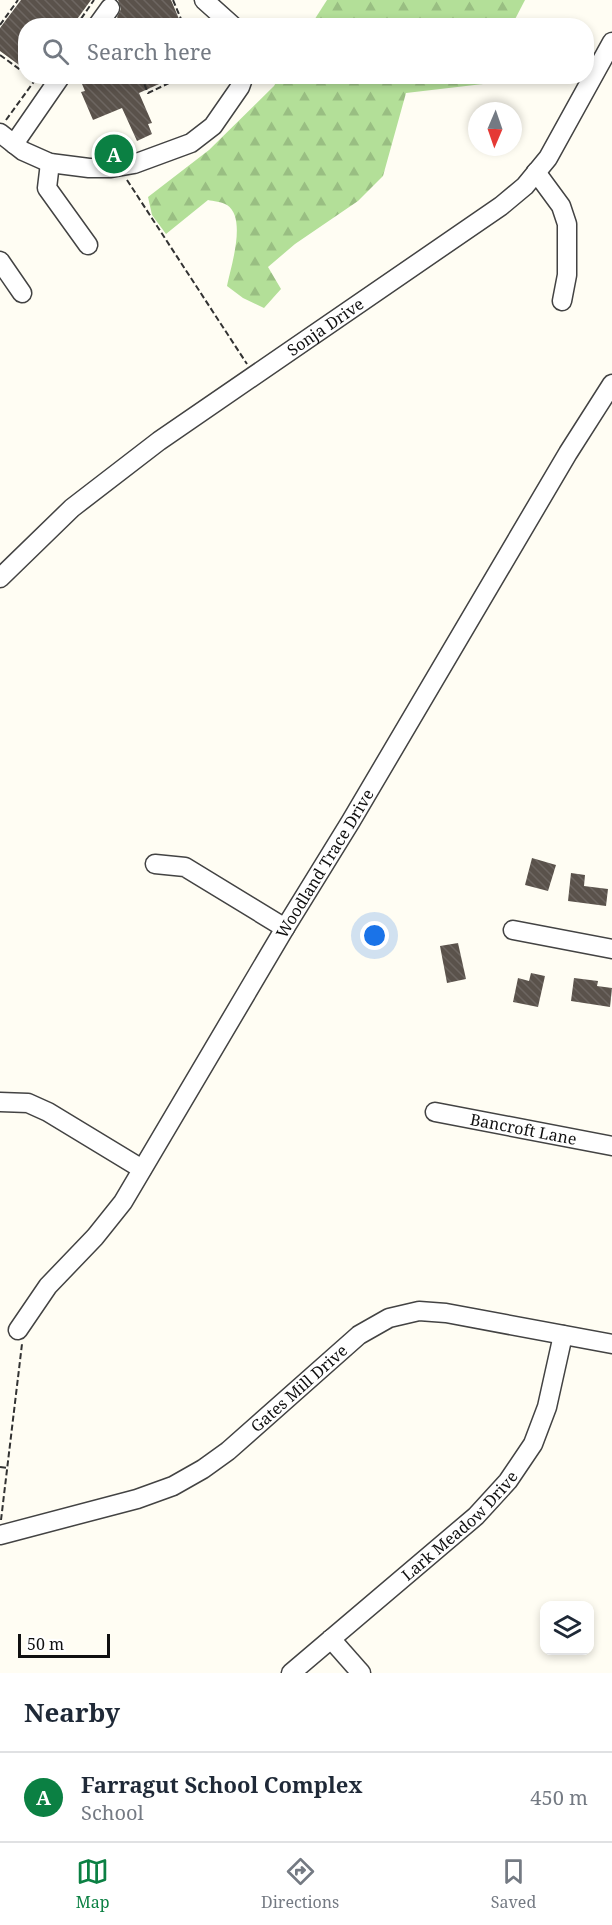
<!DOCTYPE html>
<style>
:root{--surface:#fff;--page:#f2f2f3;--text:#1f2937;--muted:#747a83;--line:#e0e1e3;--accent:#0b8043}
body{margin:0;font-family:"Noto Serif",serif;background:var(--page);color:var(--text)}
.controls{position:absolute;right:18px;bottom:18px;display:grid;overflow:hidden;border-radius:12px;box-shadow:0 3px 9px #0003}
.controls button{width:54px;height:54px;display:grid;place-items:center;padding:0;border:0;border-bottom:2px solid var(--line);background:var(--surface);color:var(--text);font:30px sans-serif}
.compass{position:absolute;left:468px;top:102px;width:54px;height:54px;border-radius:50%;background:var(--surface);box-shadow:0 3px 9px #0003;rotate:182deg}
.scale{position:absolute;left:18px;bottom:15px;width:92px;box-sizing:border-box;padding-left:6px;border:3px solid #101010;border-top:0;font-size:16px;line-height:21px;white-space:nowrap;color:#101010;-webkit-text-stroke:4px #fff;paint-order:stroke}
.you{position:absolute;left:375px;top:936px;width:21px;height:21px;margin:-15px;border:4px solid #fff;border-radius:50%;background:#1a73e8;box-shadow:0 0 0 9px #1a73e833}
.badge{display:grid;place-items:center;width:39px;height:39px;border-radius:50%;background:var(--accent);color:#fff;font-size:20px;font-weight:700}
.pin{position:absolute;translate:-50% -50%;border:3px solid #fff;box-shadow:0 2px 6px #0006}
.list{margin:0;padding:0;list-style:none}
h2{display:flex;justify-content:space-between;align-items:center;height:78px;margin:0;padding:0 24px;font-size:26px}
h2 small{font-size:20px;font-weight:400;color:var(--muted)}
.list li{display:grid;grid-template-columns:39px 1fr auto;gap:18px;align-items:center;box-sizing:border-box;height:90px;padding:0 24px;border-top:2px solid var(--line)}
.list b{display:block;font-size:22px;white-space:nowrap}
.list p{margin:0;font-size:20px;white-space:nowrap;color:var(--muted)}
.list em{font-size:20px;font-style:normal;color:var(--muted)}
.icon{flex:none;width:33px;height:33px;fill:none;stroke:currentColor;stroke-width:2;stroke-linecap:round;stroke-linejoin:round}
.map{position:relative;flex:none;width:612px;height:1673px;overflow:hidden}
.search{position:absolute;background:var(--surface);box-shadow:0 3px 9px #0003;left:18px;right:18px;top:18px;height:66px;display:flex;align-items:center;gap:15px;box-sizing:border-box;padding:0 21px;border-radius:24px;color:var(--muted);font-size:22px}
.sheet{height:168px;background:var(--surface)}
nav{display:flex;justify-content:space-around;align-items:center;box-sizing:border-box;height:84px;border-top:2px solid var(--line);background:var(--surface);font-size:16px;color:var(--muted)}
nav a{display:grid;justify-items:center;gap:3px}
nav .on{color:var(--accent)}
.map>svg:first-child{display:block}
.forest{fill:url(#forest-firs)}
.building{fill:url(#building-back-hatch)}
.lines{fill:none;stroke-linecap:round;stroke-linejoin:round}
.minor-casing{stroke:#434343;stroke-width:21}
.path{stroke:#323232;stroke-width:2;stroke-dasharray:6 3;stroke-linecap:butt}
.minor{stroke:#fff;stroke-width:18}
.labels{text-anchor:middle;stroke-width:6;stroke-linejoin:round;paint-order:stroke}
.street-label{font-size:16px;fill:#101010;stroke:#fff}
</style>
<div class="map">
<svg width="612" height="1673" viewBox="0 0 612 1673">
<defs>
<pattern id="forest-firs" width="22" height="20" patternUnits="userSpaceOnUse" patternTransform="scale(1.5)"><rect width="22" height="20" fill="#b3df98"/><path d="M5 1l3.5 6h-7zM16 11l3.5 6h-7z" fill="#99be82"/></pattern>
<pattern id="building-back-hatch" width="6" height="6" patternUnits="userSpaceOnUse" patternTransform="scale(1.5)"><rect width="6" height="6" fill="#5a524b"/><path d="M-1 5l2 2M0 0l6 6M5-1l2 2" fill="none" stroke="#6d6661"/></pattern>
</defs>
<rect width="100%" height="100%" fill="#fffdf3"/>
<g class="forest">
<polygon points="327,0 525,0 512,25 311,25"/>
<path d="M279,77H487L483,84L406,93L383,176L358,201L295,244L268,267L281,289L264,308L243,298L227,286C231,266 247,218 227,205C222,202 213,201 208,200L166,234L152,215L148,197L209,150L274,86Z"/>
</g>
<g class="building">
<polygon points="21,0 91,0 72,26 26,26 26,70 0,51 0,28"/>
<polygon points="118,0 171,0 182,26 121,26 117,17 121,9"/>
<polygon points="99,76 177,76 139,93 152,123 148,124 152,134 137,141 122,108 93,120 81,92 85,91 82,84"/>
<polygon points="532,858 556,865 548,891 525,885"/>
<polygon points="571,873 585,875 584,886 608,889 606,906 568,901"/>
<polygon points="458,943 466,979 447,983 440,946"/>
<polygon points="531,973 545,976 538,1007 513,1002 518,978 529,981"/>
<polygon points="574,978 598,981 597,986 612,988 610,1007 571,1001"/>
</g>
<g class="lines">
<g class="minor-casing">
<g id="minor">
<polyline points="204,0 233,26"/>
<polyline points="97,26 110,8"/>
<polyline points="0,133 23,151 50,163 89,168 111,168 134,164 191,143 213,126 240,87 244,76"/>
<polyline points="14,144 61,76"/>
<polyline points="50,163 47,188 88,245"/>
<polyline points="536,172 561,206 567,224 567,275 562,301"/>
<polyline points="0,261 22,293"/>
<path id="s1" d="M0,578L72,508L159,441L501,206L525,186L548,158L612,42"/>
<polyline points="155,864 185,867 285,928"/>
<polyline points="513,930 612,949"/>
<polyline points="0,1102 28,1103 48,1112 142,1169"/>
<path id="s2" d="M435,1112L612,1146"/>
<path id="s3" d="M18,1330L48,1286L95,1237L123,1202L285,928L351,821L568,453L612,384"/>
<path id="s4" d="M0,1535L137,1499L173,1486L203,1469L228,1451L359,1335L389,1318L419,1311L446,1313L612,1344"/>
<polyline points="331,1639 361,1673"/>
<path id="s5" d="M291,1673L476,1516L508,1481L533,1444L547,1407L563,1335"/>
</g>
</g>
<g class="path">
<polyline points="173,0 184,26"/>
<polyline points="0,25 18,0"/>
<polyline points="76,26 94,0"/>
<polyline points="0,55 22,71"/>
<polyline points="141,76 148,93 184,76"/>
<polyline points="6,120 38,76"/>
<polyline points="127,180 247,364"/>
<polyline points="0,1467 9,1468"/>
<polyline points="1,1520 22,1344"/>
</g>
<use href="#minor" class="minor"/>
</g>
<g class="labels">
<g class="street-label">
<text dy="6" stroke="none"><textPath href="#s1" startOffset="412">Sonja Drive</textPath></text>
<text dy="6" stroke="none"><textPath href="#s3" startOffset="560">Woodland Trace Drive</textPath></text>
<text dy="6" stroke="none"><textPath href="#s2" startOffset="90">Bancroft Lane</textPath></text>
<text dy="6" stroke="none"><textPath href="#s4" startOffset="340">Gates Mill Drive</textPath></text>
<text dy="6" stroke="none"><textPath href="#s5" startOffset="224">Lark Meadow Drive</textPath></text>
</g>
</g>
</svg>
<div class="controls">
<button><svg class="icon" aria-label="layers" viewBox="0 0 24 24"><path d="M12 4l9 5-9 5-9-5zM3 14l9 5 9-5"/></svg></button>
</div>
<svg class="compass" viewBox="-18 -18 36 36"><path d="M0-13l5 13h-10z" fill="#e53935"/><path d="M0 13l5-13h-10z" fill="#747a83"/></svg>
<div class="scale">50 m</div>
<div class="you"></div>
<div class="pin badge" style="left:114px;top:154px">A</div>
<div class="search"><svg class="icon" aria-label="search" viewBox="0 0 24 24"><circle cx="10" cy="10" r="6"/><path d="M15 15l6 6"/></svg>Search here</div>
</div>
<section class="sheet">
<h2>Nearby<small></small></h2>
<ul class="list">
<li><span class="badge">A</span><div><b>Farragut School Complex</b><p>School</p></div><em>450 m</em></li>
</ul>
</section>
<nav>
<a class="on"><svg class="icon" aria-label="map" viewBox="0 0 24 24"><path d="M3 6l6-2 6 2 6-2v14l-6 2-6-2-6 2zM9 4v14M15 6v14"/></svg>Map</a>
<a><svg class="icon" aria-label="directions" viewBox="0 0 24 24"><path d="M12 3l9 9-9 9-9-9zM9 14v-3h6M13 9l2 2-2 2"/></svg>Directions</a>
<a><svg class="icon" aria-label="saved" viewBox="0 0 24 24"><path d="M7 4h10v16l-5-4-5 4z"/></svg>Saved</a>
</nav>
